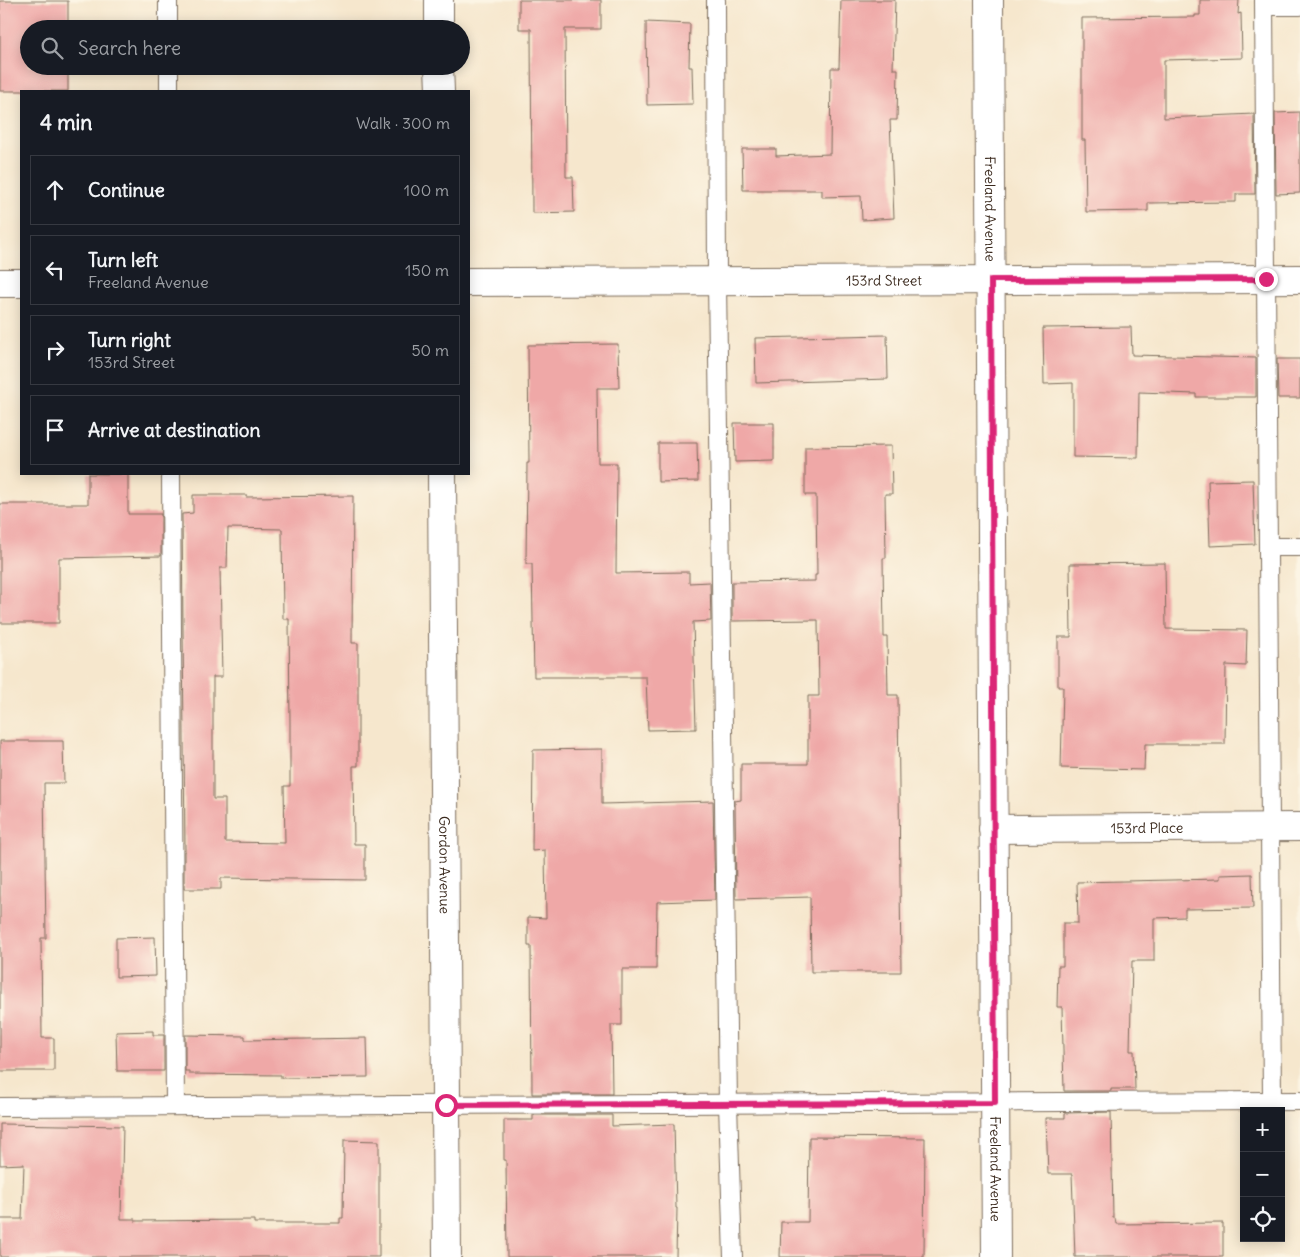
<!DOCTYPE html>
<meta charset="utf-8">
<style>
:root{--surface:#171b24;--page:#20242c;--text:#f1f3f6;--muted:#9ea1a6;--line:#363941}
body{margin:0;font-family:Delius,sans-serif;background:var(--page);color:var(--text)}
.controls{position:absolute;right:15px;bottom:15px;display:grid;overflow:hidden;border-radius:0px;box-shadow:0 2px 12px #0003}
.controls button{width:45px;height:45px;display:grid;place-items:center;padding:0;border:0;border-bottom:1px solid var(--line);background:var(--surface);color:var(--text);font:25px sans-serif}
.stop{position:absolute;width:15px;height:15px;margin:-11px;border:4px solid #db2777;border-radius:50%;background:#fff}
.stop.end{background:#db2777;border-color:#fff;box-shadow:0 1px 5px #0008}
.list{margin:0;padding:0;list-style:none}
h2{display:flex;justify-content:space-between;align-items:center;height:65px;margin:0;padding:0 20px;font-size:21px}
h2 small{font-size:16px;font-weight:400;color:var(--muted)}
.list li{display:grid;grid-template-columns:32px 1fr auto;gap:15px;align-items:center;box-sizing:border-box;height:70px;margin:0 10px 10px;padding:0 10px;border:1px solid var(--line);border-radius:0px}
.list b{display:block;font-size:19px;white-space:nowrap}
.list p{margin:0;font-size:16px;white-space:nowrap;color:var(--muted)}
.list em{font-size:16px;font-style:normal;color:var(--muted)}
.icon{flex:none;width:28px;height:28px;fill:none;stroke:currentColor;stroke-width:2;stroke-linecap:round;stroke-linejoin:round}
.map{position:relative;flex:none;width:1300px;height:1257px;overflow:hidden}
.search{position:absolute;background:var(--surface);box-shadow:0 2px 12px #0003;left:20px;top:20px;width:450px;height:55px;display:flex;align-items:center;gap:12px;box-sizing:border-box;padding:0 18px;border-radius:28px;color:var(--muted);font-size:19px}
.panel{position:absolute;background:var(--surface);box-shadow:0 2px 12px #0003;left:20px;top:90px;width:450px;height:385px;border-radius:0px}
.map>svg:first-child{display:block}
.building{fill:#efa8a7;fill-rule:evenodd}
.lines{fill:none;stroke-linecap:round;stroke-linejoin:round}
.service-casing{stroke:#7c6c5b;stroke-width:20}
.minor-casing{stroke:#7c6c5b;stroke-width:30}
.service{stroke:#fff;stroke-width:18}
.minor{stroke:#fff;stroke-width:28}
.route{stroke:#db2777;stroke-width:6}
.labels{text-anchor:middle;stroke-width:4.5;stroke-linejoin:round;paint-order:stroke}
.street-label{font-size:14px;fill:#3b2a1e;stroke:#fcf5e5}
</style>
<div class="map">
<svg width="1300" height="1257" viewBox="0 0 1300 1257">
<rect width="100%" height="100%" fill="#fcf5e5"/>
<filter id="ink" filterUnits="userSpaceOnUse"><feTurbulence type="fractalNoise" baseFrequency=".02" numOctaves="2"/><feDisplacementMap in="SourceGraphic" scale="10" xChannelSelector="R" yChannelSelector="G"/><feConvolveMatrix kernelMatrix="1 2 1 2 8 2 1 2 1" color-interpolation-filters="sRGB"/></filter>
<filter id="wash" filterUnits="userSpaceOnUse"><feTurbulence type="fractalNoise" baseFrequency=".0096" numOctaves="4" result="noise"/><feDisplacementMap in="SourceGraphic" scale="20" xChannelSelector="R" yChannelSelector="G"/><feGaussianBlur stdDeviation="1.12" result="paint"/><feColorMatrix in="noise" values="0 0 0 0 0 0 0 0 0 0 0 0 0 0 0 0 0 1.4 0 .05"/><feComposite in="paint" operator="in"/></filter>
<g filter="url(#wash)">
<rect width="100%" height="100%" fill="#f6e7cd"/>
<g id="blocks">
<g class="building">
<polygon points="519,0 601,0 601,29 565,29 566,177 573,177 574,212 532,213 531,29 519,29"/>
<polygon points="841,0 895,0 893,69 898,69 897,120 890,120 894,218 862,220 861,196 822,197 822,190 743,190 742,149 776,149 776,156 830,154 831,68 839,68"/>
<polygon points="1200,0 1239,0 1238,14 1241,13 1242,58 1164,60 1164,118 1254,114 1255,194 1236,194 1236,202 1148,203 1148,211 1086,212 1085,140 1082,140 1082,18 1195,17 1195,15 1200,15"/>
<polygon points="0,1 68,1 68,29 29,29 29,66 68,66 68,91 0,91"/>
<polygon points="646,22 690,24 689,67 692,67 693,104 647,105"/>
<polygon points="1300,112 1300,193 1276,194 1275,113"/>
<polygon points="1131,327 1132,355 1256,358 1256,397 1196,397 1196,394 1139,392 1138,458 1073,457 1073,383 1044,384 1043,328"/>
<polygon points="887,335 888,379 756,383 755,338"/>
<polygon points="618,344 619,388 597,388 598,463 617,463 616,573 689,572 689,583 710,582 711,621 693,622 696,729 648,730 646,677 534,677 532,564 526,564 527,463 529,463 528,345"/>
<polygon points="1277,359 1300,359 1300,398 1278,398"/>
<polygon points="734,423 774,423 774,461 735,462"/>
<polygon points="658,443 697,443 698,481 658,482"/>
<polygon points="891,446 892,494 885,494 886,558 883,558 884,637 887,637 888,695 898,695 901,972 811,972 810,897 736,899 735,801 741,800 741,764 808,764 808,696 819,696 818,620 732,621 732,582 815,581 815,575 817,575 816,495 805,495 805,447"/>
<polygon points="88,474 128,474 128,514 161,514 161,556 59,558 59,623 0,623 0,504 88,504"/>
<polygon points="1253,480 1255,544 1210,546 1208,481"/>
<path d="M193,495H246V497L353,496L352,643H358V766H353L354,844H365V880L221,878V889H184V851H185L182,514L193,513ZM228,528L282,529L283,619H289L290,723V786H284L285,843L225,842V799H213V677H222L220,568H227Z"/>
<polygon points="1165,563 1166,629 1247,630 1246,666 1226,665 1225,744 1145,744 1144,770 1061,768 1063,687 1058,687 1058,637 1071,637 1070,564"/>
<polygon points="0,741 63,741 64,783 44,783 46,938 41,938 42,1038 54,1038 54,1071 0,1071"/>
<polygon points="602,749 602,804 713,801 715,900 657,902 656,969 622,969 622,1025 611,1025 612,1094 532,1094 531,946 528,946 528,917 546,918 545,850 532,851 533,750"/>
<polygon points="1252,874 1253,908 1185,909 1185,917 1154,918 1154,961 1132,961 1130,1051 1134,1051 1135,1089 1111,1089 1111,1091 1064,1091 1062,1007 1057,1007 1058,966 1063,966 1063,923 1078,923 1077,882 1220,879 1220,875"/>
<polygon points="155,937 156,976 116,977 116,938"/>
<polygon points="153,1031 153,1035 164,1035 164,1071 117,1071 116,1032"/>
<polygon points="185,1035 245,1036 245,1040 367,1038 368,1077 281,1078 281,1075 189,1074 189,1071 185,1071"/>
<polygon points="1111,1112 1113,1218 1115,1218 1116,1224 1223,1223 1223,1257 1075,1257 1072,1174 1048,1174 1046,1118 1065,1118 1065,1113"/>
<polygon points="533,1115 612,1115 612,1126 674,1124 676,1208 677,1208 676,1257 507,1257 506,1160 504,1160 504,1120 533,1120"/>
<polygon points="0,1124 123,1126 121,1219 135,1219 135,1221 254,1220 254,1223 340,1223 340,1218 343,1218 344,1140 379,1141 379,1257 0,1257 0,1219 22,1219 24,1164 0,1165"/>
<polygon points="809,1137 925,1138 924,1257 780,1257 781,1222 808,1222"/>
</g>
</g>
</g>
<g filter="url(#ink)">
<use href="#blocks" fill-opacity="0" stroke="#7c6c5b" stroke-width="1"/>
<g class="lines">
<g class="service-casing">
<g id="service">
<polyline points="168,0 168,29"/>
<polyline points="716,0 717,281 728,1104 733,1257"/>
<polyline points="1264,0 1272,1102"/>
<polyline points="1265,6 1300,6"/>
<polyline points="169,66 169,91"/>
<polyline points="171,474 175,1106"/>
<polyline points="1268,547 1300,547"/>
<polyline points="0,1107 1300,1101"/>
</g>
</g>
<g class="minor-casing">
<g id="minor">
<polyline points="439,0 439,29"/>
<path id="s1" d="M989,0L996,1257"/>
<polyline points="439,66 440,91"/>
<path id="s2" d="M469,282L1300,279"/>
<polyline points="0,283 21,283"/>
<path id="s3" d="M442,474L447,1257"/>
<path id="s4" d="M993,829L1300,827"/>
</g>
</g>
<use href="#service" class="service"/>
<use href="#minor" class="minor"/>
</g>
</g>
<g class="lines" filter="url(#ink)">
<polyline class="route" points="446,1105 995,1103 991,280 1266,279"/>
</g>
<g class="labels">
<g class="street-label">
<text dy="5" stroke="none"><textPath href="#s1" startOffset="209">Freeland Avenue</textPath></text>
<text dy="5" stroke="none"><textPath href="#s2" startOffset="415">153rd Street</textPath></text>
<text dy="5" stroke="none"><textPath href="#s4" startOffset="154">153rd Place</textPath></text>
<text dy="5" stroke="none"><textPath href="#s3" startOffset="391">Gordon Avenue</textPath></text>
<text dy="5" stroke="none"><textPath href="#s1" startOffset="1169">Freeland Avenue</textPath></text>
</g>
</g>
</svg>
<div class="controls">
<button>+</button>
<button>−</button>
<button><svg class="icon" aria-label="locate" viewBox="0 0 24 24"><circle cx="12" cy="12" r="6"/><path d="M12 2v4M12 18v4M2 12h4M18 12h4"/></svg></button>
</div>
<div class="stop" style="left:446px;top:1105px"></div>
<div class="stop end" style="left:1266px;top:279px"></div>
<div class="search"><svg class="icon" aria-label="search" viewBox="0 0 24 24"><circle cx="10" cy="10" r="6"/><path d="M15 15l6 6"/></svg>Search here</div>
<section class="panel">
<h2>4 min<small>Walk · 300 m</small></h2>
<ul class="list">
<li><svg class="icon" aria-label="ahead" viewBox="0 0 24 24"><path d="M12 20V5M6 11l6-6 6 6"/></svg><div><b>Continue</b></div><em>100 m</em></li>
<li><svg class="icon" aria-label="left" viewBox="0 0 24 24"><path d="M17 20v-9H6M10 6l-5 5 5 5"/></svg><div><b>Turn left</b><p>Freeland Avenue</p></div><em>150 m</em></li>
<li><svg class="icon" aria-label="right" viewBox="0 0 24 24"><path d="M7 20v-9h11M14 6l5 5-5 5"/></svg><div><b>Turn right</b><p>153rd Street</p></div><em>50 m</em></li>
<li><svg class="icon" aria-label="arrive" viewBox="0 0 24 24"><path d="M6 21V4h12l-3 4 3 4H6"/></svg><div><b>Arrive at destination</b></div></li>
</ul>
</section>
</div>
